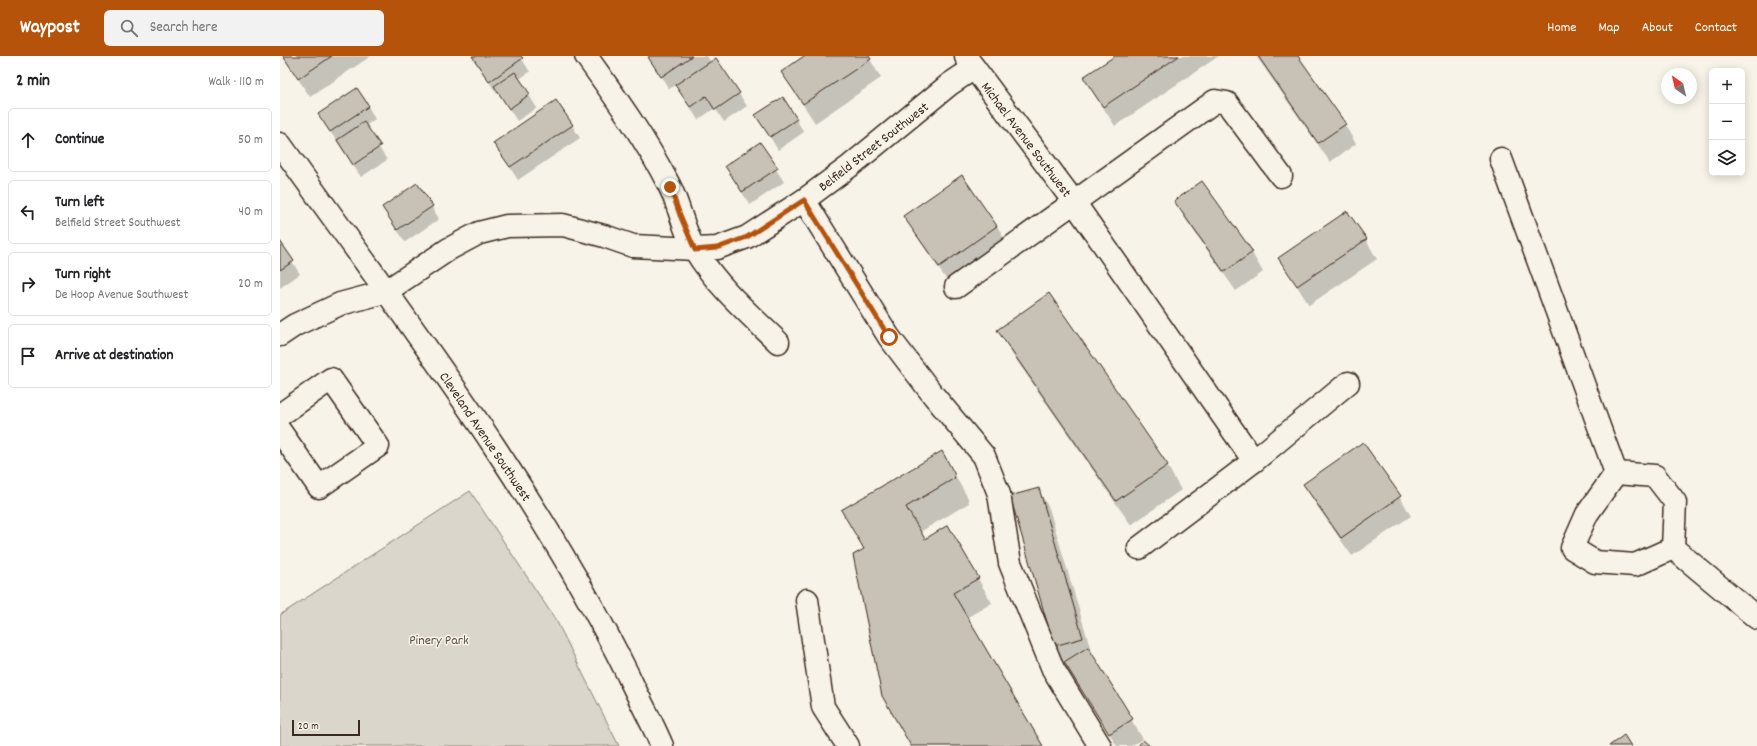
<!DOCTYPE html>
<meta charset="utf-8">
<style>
:root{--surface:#fff;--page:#f2f2f2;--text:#202124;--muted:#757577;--line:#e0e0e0;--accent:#b45309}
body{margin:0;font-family:Dekko,sans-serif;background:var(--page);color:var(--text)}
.controls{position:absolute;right:12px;top:12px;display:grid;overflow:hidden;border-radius:6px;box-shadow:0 2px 10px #0003}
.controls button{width:36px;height:36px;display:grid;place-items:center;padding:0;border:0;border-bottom:1px solid var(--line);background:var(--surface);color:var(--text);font:20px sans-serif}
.compass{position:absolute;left:1381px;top:12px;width:36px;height:36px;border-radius:50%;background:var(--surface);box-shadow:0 2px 10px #0003;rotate:326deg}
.scale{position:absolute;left:12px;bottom:10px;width:68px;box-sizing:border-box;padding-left:4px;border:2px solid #3b2a1e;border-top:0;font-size:11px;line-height:14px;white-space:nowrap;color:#3b2a1e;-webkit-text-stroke:3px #f7f3e8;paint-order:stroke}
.stop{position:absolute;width:12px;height:12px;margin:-9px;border:3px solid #b45309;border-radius:50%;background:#fff}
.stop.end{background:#b45309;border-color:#fff;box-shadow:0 1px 4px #0008}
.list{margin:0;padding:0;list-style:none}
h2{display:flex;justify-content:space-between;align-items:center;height:52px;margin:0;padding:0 16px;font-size:17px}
h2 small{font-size:13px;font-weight:400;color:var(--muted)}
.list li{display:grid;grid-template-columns:26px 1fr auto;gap:12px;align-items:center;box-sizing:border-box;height:64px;margin:0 8px 8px;padding:0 8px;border:1px solid var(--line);border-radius:6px}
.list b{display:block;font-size:15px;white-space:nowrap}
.list p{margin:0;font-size:13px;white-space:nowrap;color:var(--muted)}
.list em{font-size:13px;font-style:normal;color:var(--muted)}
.icon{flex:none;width:22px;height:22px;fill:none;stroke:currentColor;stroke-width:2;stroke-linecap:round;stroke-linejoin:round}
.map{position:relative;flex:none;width:1477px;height:690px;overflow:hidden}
header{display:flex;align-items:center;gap:24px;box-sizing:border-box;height:56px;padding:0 20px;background:var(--accent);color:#fff}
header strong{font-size:19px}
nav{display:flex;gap:22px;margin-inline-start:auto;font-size:14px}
.search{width:280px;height:36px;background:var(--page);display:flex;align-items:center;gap:10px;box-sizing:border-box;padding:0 14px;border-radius:6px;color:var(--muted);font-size:15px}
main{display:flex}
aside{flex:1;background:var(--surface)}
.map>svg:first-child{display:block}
.green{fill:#dbd6cb;stroke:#8b8074}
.shadow{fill:#0003}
.building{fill:#c8c1b6;stroke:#3b2a1e}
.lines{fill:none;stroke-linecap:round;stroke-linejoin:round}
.minor-casing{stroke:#3b2a1e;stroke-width:25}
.minor{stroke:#f7f3e8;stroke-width:22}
.route{stroke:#b45309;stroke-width:5}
.labels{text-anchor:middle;stroke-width:3;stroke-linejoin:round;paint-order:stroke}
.street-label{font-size:14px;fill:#3b2a1e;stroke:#f7f3e8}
.park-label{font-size:14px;fill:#5b4c41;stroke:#f7f3e8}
</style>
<header>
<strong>Waypost</strong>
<div class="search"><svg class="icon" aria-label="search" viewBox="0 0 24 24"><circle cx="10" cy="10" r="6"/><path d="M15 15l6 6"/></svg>Search here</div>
<nav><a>Home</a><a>Map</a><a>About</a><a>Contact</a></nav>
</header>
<main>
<aside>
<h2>2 min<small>Walk · 110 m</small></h2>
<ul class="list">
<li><svg class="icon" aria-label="ahead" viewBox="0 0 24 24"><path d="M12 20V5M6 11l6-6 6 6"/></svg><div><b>Continue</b></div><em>50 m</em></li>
<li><svg class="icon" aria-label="left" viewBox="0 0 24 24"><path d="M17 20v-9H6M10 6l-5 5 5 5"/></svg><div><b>Turn left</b><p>Belfield Street Southwest</p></div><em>40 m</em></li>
<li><svg class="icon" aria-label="right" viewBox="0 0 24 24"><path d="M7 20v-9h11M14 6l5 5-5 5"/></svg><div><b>Turn right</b><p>De Hoop Avenue Southwest</p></div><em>20 m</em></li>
<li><svg class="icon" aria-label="arrive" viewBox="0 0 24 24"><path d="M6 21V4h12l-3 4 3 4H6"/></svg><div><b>Arrive at destination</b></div></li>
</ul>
</aside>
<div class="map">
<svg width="1477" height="690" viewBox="0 0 1477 690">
<rect width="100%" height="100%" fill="#f7f3e8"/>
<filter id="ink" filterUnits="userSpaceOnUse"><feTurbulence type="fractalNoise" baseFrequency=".025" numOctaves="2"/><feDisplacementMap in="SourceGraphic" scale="8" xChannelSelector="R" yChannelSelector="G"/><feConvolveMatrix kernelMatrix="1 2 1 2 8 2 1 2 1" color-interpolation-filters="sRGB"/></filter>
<g filter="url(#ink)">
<polygon class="green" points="190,435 277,566 339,690 0,690 0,559"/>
<g class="shadow">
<polygon points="3,0 91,0 30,41"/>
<polygon points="192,0 240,0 250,16 239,23 257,52 237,65 219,37 217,38"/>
<polygon points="371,0 427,0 431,7 436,3 467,50 444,66 435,52 418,64 396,29 389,33 369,2"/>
<polygon points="526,0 588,0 601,22 535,67 502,16"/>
<polygon points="837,0 939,0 835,70 804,22"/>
<polygon points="976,0 1017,0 1065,69 1076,88 1050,106"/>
<polygon points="502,42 524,76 498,94 477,60"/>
<polygon points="88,50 95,63 85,70 107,104 81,121 47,71"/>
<polygon points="292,69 300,82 238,124 214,87"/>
<polygon points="480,88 504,126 470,149 446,111"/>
<polygon points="895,145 972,197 983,216 956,235 906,164"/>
<polygon points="103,151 152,151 159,163 125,186"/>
<polygon points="625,160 717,170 728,189 670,229 636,179"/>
<polygon points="1086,184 1097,203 1029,249 999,202"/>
<polygon points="0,187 20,218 0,232"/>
<polygon points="769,239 887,409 901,434 851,469 732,298 718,274"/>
<polygon points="661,396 688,442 689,447 640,476 644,484 668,471 712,547 686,562 632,690 585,493"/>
<polygon points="1024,428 1120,441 1131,460 1072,500 1035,447"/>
<polygon points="758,433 769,452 813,601 863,683 851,690 837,690 775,590"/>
</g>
<g class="building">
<polygon points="3,0 52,0 18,23"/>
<polygon points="192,0 241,0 243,2 209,26"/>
<polygon points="370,0 412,0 381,21 368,1"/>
<polygon points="524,0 589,0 591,3 523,48 501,16"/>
<polygon points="835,0 899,0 823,51 803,21"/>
<polygon points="978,0 1018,0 1066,68 1038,87"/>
<polygon points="436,2 460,37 435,54 426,40 410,51 395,29"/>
<polygon points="235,16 250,38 229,53 214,30"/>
<polygon points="77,32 89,50 50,76 38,58"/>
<polygon points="503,41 517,63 490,81 475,59"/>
<polygon points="276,44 293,69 230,111 213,87"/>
<polygon points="84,66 101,90 73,109 57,84"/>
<polygon points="480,86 498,112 462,136 445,110"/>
<polygon points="682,119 717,170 659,211 623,160"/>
<polygon points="922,125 973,196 944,216 894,145"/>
<polygon points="137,127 153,150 117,174 102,151"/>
<polygon points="1067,155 1087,183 1017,230 998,202"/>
<polygon points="0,185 14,205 0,214"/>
<polygon points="769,237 888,409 836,445 717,274"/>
<polygon points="1083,386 1121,440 1061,482 1023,428"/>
<polygon points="662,395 674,417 675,422 626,451 645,483 668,469 699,522 673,537 763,690 631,690 602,640 573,499 584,493 561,454"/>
<polygon points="759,432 803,582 774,590 730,440"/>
<polygon points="808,591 853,663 829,678 784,606"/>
<polygon points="1344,679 1351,690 1329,690"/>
<polygon points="863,684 870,690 858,690"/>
</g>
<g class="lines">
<g class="minor-casing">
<g id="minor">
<path d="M306,0C336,42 366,84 389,129C400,150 403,174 415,194C437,230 468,257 498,286"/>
<polyline points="686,1 794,146 974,405"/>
<path d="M0,88C123,260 254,429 348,619C359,643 372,666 382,690"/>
<polyline points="1221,103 1336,417"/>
<polyline points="524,144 609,281 654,340 704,400 719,438 730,507 773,613 820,690"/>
<polyline points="676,231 935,45 947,47 1001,120"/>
<polyline points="0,279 15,269 60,248 105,236 169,193 199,177 227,170 283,169 324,180 353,190 415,193 437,192 467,181 524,144 570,110 670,28 694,12"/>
<polyline points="0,359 51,323 98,390 39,431 0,375"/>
<polygon points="1336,417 1375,420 1395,446 1393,492 1355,509 1315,506 1292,492 1307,458"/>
<polyline points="859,492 974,405 1068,327"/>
<polyline points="1393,492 1477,562"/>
<polyline points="527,544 543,651 568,690"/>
</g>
</g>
<use href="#minor" class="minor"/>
</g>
</g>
<g class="lines" filter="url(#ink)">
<polyline class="route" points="390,131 400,159 415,194 437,192 467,181 524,144 609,281"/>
</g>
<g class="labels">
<g class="street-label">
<text transform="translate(747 83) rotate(53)" y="5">Michael Avenue Southwest</text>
<text transform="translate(593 90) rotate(-38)" y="5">Belfield Street Southwest</text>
<text transform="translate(206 380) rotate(56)" y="5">Cleveland Avenue Southwest</text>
</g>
<g class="park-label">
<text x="159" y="588">Pinery Park</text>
</g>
</g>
</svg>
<div class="controls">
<button>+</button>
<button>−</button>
<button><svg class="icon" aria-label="layers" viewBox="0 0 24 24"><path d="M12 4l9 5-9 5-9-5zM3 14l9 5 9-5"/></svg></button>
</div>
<svg class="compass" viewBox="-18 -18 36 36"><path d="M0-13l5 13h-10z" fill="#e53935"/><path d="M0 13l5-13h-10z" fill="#757577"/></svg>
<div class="scale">20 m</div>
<div class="stop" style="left:609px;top:281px"></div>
<div class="stop end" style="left:390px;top:131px"></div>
</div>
</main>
